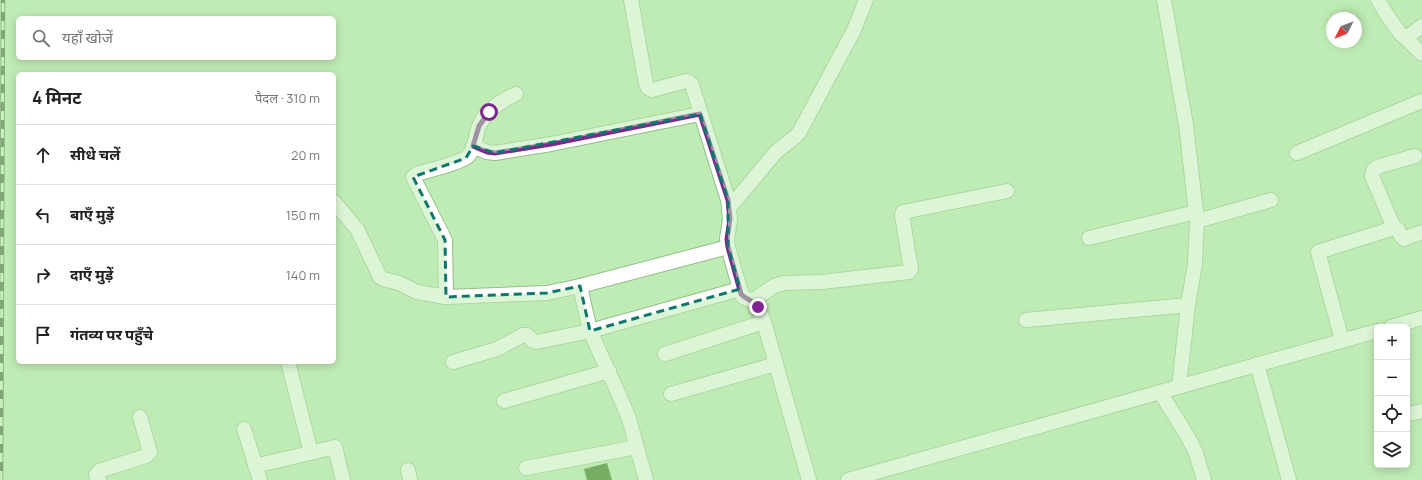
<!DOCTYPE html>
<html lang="hi">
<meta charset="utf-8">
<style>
:root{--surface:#fff;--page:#f2f2f2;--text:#222;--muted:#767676;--line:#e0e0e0}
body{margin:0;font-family:Manrope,"Noto Sans Devanagari",sans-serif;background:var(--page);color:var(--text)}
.controls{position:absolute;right:12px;bottom:12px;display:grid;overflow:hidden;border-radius:6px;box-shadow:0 2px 10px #0003}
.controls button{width:36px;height:36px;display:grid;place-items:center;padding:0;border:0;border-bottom:1px solid var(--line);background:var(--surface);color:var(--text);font:20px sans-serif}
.compass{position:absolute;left:1326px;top:12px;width:36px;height:36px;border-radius:50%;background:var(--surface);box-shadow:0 2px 10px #0003;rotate:228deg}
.stop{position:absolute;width:12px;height:12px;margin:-9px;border:3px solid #7e2592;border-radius:50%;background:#fff}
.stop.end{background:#7e2592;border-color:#fff;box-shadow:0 1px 4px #0008}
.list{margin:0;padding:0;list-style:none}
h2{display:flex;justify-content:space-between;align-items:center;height:52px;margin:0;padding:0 16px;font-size:17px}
h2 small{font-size:13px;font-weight:400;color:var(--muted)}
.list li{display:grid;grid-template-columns:26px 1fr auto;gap:12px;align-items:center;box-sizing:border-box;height:60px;padding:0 16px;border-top:1px solid var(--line)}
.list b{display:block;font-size:15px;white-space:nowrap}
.list em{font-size:13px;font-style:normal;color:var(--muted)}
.icon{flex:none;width:22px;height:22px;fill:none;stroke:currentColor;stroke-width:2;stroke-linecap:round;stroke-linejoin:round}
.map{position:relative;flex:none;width:1422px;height:480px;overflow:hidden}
.search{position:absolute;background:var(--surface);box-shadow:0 2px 10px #0003;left:16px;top:16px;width:320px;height:44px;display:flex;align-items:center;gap:10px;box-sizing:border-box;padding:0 14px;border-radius:6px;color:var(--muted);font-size:15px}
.panel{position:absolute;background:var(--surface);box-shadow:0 2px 10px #0003;left:16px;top:72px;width:320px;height:292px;border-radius:6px}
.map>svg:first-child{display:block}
.building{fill:#1e6304}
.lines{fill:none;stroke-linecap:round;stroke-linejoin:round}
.minor-casing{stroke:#93be89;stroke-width:16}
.minor{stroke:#fff;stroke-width:14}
.rail-casing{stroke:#394f34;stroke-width:4.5}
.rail{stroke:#ccf9c1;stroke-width:3;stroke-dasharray:9;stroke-linecap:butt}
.route{stroke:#7e2592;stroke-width:5}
.marked{fill:none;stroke:#0f766e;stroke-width:3;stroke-dasharray:8 5;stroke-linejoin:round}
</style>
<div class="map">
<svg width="1422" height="480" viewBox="0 0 1422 480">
<rect width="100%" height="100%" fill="#bfecb4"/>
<polygon class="building" points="607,463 612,480 587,480 584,469"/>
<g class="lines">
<g class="minor-casing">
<g id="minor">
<polyline points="631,0 646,84 648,88 652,90 686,81 689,82 692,85 728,200 730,219 727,239 728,247 740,289 743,297 756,303 764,322 809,480"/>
<polyline points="1164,0 1186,125 1197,221 1195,264 1188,305 1179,387"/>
<polyline points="1378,0 1387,15 1399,32 1422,54"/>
<polyline points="1406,38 1422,26"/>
<polyline points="473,146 487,152 495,153 551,144 700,114"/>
<polyline points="1297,153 1422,101"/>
<polyline points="334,202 357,229 380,277 383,279 399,283 417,292 446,297 547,293 580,286 728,247"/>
<polyline points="729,208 776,152 796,136 800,131 854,30 866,0"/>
<polyline points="1197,221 1271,200"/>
<path d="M1394,228L1372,176C1373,170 1374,168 1380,166L1415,156"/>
<polyline points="1089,238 1196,212"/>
<polyline points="580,286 590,331 620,397 629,419 646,480"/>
<path d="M446,297L445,240L413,177L417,174C429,170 458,164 467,157C476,149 475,136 479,126C485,111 503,100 516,94"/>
<polyline points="752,301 774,286 784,283 822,282 909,272 911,269 902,215 903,212 1007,191"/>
<polyline points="1026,320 1188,305"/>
<polyline points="1391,327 1422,318"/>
<polyline points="1342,340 1318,252 1394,228 1398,229 1401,236 1404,239 1422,232"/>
<polyline points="665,354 764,322"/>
<polyline points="288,362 311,453"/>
<polyline points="453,362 497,349 523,335 527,335 533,341 537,342 590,331 740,289"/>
<polyline points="1257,364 1289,480"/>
<polyline points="1160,392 1188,437 1196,453 1204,480"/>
<polyline points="671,394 776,364"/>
<polyline points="504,401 609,371"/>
<polyline points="1407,412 1409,414 1422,411"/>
<polyline points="244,429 260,480"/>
<polyline points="255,466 335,447 343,480"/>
<polyline points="526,468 637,447"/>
<polyline points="408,470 410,480"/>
<polyline points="99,480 96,475 99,471 146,456 150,452 140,417"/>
<polyline points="848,480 1377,331"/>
</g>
</g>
<use href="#minor" class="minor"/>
<g class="rail-casing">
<polyline id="rail" points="1,480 3,0"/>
</g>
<use href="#rail" class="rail"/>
</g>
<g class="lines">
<path class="route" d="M489,112L479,126L473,146L487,152L495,153L551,144L700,114L728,200L730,219L727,239L728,247L741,294C746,300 754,300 758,307"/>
</g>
<path d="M0 0H1422V480H0ZM700,114L728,200V247L740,289L590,331L580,286L547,293L446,297L445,240L413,177L466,158L473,146L495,153Z" fill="#bfecb4" fill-opacity=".55" fill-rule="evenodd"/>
<path class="marked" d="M700,114L728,200V247L740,289L590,331L580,286L547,293L446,297L445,240L413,177L466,158L473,146L495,153Z"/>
</svg>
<div class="controls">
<button>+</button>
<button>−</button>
<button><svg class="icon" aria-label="locate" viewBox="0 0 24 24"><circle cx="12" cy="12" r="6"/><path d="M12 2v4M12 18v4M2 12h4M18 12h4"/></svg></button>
<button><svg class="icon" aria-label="layers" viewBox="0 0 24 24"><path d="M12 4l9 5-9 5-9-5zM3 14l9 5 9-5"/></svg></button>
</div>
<svg class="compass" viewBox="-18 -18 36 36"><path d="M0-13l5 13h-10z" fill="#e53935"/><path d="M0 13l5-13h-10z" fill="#767676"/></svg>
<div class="stop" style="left:489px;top:112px"></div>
<div class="stop end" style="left:758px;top:307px"></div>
<div class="search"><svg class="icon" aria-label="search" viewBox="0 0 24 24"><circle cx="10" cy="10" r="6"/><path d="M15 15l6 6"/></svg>यहाँ खोजें</div>
<section class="panel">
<h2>4 मिनट<small>पैदल · 310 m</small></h2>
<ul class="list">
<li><svg class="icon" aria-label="ahead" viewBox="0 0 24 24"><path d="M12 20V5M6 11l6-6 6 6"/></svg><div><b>सीधे चलें</b></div><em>20 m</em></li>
<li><svg class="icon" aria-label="left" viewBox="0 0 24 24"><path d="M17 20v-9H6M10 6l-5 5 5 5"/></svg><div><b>बाएँ मुड़ें</b></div><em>150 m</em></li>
<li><svg class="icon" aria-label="right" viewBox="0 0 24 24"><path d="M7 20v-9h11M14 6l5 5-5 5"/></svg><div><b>दाएँ मुड़ें</b></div><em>140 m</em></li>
<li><svg class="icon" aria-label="arrive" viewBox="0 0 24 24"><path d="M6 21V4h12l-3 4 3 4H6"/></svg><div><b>गंतव्य पर पहुँचे</b></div></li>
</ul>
</section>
</div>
